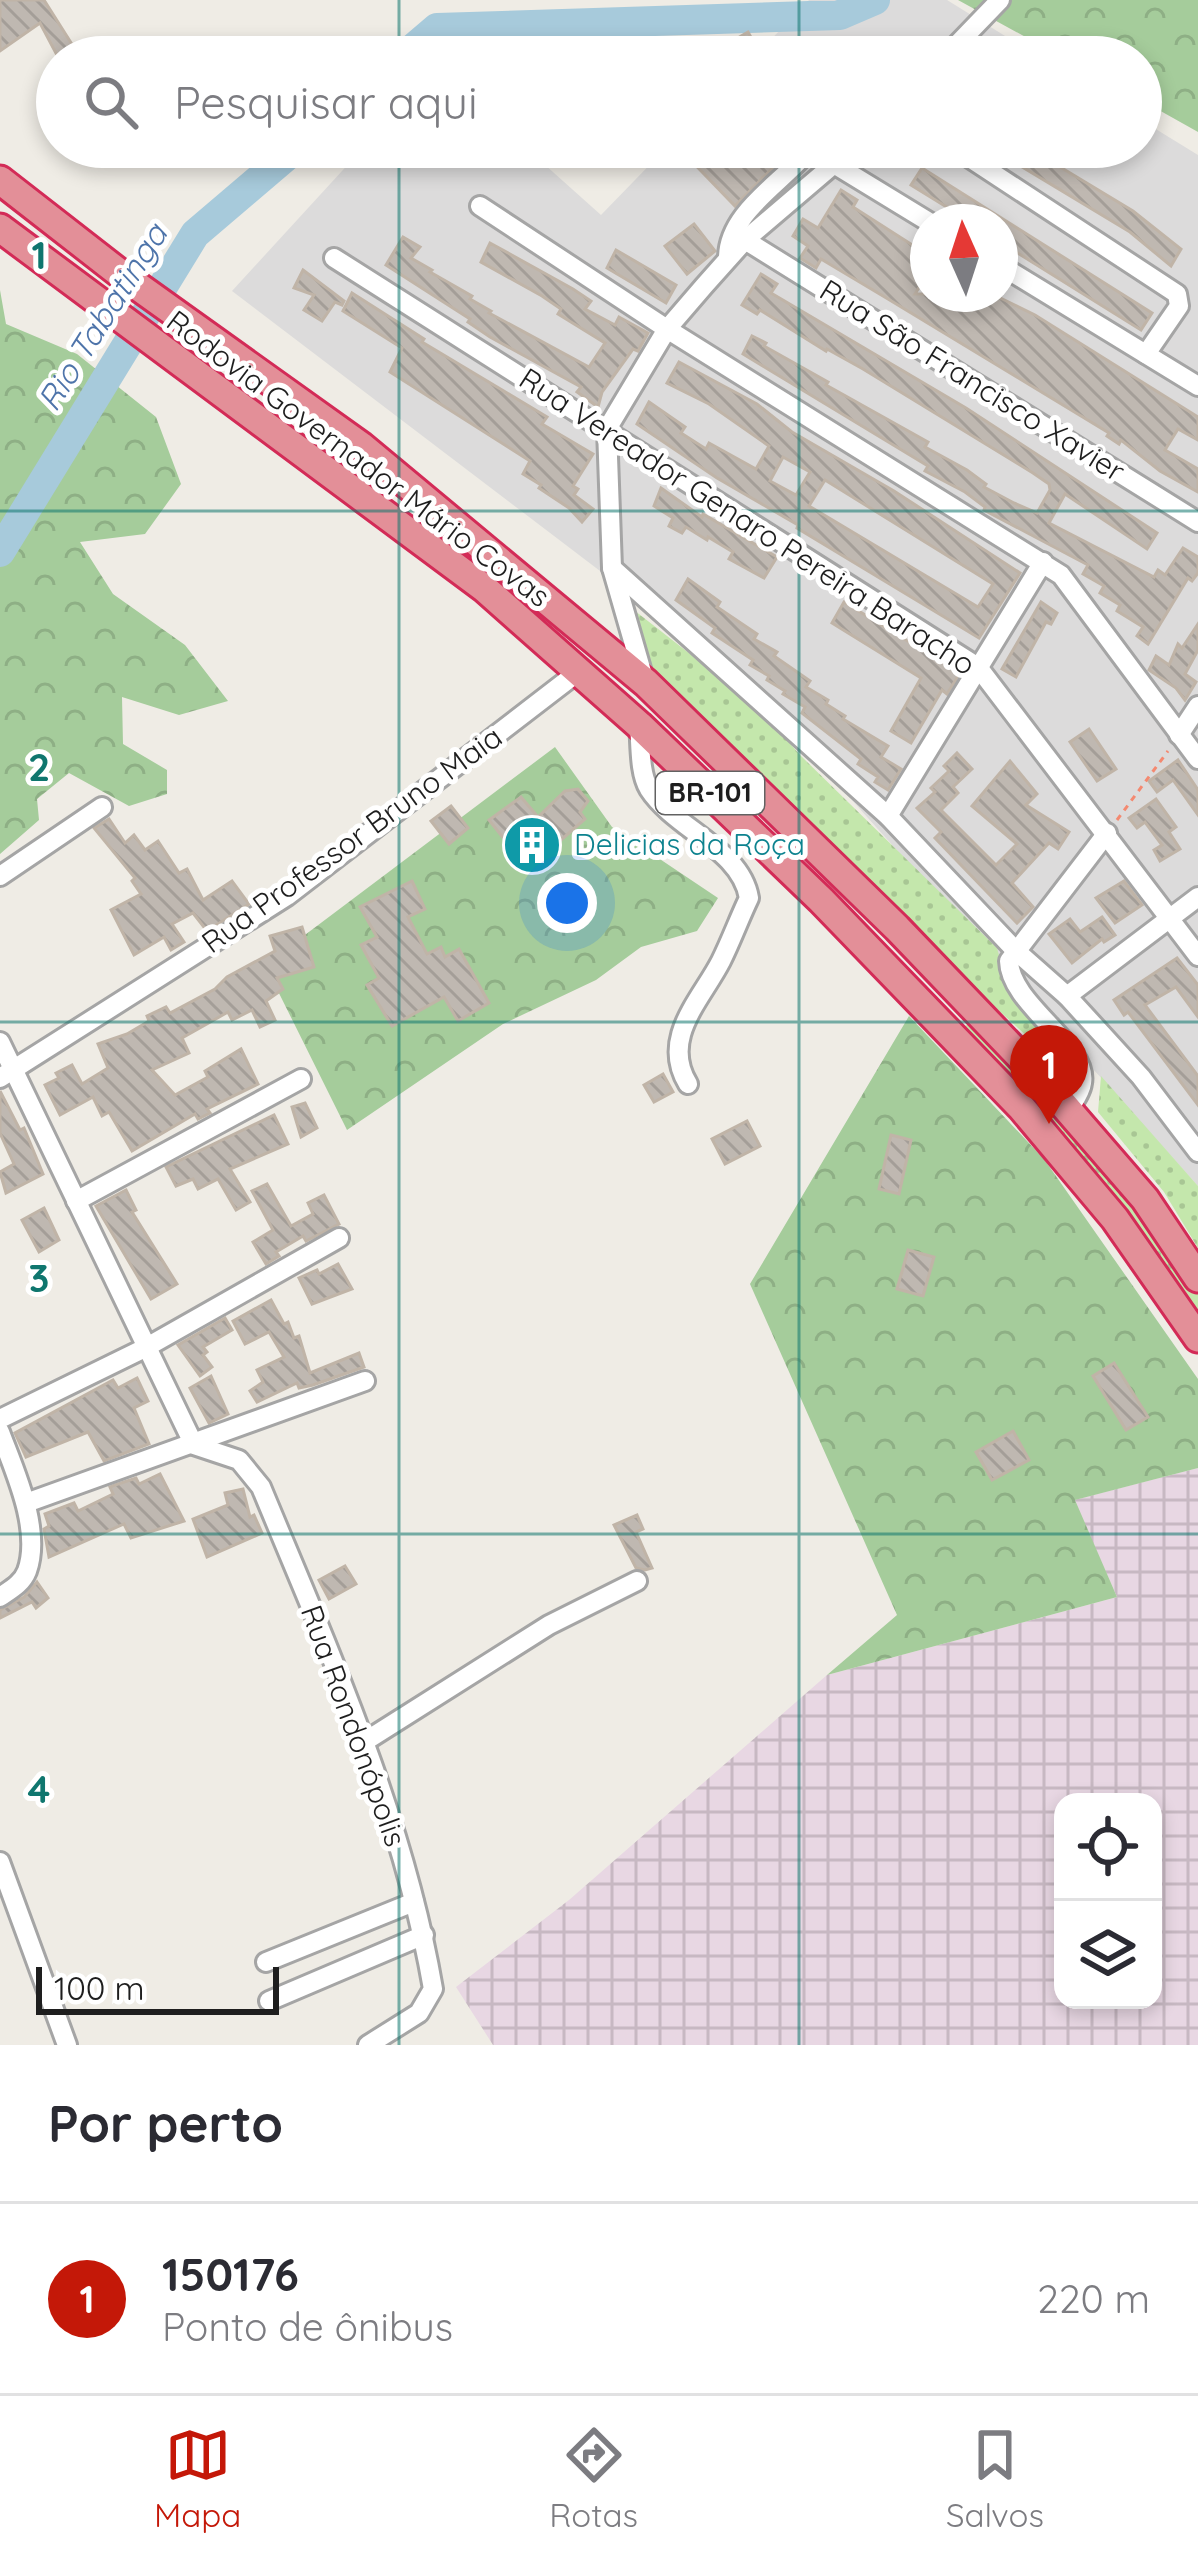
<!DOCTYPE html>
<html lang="pt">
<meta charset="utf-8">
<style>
:root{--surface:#fff;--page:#f7f7f7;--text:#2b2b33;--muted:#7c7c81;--line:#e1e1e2;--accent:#c41808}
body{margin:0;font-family:Quicksand,sans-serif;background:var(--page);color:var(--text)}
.controls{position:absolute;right:36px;bottom:36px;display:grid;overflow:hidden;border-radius:24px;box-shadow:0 6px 18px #0003}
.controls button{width:108px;height:108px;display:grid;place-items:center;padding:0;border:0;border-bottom:3px solid var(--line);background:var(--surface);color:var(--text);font:60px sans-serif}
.compass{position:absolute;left:910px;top:204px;width:108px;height:108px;border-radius:50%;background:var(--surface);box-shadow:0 6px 18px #0003;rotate:357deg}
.scale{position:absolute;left:36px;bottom:30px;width:243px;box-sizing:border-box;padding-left:12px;border:6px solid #1e1e1e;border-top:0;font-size:33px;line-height:42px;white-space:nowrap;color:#1e1e1e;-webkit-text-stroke:9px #fff;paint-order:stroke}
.you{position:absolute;left:567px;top:903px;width:42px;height:42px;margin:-30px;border:9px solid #fff;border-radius:50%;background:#1a73e8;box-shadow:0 0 0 18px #1a73e833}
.badge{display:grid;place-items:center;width:78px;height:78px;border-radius:50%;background:var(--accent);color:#fff;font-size:39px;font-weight:700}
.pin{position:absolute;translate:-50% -99px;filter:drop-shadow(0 3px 6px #0008)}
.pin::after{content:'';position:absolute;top:63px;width:42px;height:36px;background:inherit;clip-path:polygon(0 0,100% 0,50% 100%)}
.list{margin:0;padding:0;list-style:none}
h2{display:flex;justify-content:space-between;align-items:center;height:156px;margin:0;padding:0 48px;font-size:51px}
h2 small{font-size:39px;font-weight:400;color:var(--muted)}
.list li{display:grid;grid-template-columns:78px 1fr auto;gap:36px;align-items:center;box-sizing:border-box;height:192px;padding:0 48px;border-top:3px solid var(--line)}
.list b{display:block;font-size:45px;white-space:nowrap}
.list p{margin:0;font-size:39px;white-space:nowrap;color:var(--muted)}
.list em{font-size:39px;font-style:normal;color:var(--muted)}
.icon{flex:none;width:66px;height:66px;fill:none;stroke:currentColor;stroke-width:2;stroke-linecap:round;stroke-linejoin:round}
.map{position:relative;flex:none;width:1198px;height:2045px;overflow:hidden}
.search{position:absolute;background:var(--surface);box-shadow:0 6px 18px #0003;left:36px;right:36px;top:36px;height:132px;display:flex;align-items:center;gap:30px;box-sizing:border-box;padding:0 42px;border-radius:66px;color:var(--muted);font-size:45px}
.sheet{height:348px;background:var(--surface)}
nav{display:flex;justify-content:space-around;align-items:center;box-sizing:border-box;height:168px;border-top:3px solid var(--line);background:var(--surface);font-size:33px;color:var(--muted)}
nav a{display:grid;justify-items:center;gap:6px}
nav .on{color:var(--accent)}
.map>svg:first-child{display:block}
.residential{fill:#dcdbdb;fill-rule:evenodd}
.industrial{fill:url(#industrial-grid);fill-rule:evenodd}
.grass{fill:url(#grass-dots)}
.forest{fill:url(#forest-crowns)}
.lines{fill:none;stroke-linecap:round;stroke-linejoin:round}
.river{stroke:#a7cadb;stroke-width:30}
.building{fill:url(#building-back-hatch);stroke:#c0b4a7;stroke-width:3;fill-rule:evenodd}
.minor-casing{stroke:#a5a5a5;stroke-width:24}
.highway-casing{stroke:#d32b57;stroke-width:33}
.path{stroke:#f48970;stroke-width:3;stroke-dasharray:6 6;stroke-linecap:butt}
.minor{stroke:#fff;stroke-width:18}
.highway{stroke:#e38f98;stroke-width:27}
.grid{fill:none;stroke:#0f766e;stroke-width:3;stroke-opacity:0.55}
.labels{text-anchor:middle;stroke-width:10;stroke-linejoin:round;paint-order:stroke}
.shield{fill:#fff;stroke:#626262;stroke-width:3}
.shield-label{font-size:27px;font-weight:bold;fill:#1e1e1e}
.street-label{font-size:30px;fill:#1e1e1e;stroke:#fff}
.culture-label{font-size:30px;fill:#0d838f;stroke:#fff;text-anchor:start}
.water-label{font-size:33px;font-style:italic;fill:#4e74aa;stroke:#fff}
.grid-label{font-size:39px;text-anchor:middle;font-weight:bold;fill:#0f766e;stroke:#fff;stroke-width:10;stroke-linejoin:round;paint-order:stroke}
</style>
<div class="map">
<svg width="1198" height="2045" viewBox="0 0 1198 2045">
<defs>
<pattern id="industrial-grid" width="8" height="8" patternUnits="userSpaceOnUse" patternTransform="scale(3)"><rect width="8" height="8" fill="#e8d7e3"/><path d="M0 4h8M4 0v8" fill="none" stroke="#c7b8c2"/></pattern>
<pattern id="grass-dots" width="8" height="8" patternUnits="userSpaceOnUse" patternTransform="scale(3)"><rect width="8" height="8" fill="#c4e7ac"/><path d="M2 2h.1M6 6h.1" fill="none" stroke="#a8c694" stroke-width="1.8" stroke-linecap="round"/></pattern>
<pattern id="forest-crowns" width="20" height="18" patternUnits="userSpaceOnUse" patternTransform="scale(3)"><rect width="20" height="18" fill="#a5cc9b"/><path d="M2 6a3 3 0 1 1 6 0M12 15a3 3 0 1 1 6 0" fill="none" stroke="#8eaf85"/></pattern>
<pattern id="building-back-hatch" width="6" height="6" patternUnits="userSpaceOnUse" patternTransform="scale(3)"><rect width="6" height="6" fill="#bfb8b1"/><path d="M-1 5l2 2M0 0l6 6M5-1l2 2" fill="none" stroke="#a49e98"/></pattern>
</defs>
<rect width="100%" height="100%" fill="#efece5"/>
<g class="residential">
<polygon points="809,0 947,0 1039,57 754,57"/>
<path d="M1141,120L1198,155V1186L746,682L232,291L364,147H525L601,215L667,147H1141ZM928,222H1000V294H928Z"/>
</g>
<path class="industrial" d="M1198,1468V2045H493L456,1987L569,1900L827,1675L1117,1597L1074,1500ZM1063,1802H1153V2000H1063Z"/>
<g class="grass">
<polygon points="621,600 758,707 800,755 997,948 1007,984 1073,1066 1074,1079 772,804 646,683"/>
<polygon points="993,1012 1198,1279 1198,1337 1127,1211 965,1026"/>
<polygon points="1101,1076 1198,1186 1198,1248 1164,1192 1098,1112"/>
</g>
<g class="forest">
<polygon points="958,0 1198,0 1198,132 1141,100 1141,57 1062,57"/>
<polygon points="0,290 6,324 77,354 156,417 181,484 145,534 80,542 113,594 185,645 228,701 179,715 122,697 123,744 167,770 167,794 129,806 69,773 37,799 39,820 0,854"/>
<polygon points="555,747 612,827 718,898 697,931 641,947 596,980 503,1024 347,1130 265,965"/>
<polygon points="909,1016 1044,1159 1198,1379 1198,1468 1075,1500 1117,1597 827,1675 897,1615 750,1284"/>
</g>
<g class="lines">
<g class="river">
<polyline points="403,57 437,28 840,15 875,0"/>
<polyline points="0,552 195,234 297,147"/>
</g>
</g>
<g class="building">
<polygon points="0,0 44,0 80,57 58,57 40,23 0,51"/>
<polygon points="748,32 762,57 705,57"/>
<polygon points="678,147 793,147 735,206"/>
<polygon points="989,147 1027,147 1133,211 1181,249 1171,266 1130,232"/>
<polygon points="922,168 1152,313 1141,330 1000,242 1000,222 971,222 911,185"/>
<polygon points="841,190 857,200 853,207 928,255 928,273 915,294 992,294 1035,315 1198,417 1198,440 1178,429 1165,450 1198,469 1198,492 1160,471 1121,440 1119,444 1107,436 1109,433 888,299 821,259 816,268 800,258 808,246 793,236 803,219 818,228"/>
<polygon points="694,224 715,251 687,274 665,246"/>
<polygon points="403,237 420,247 411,258 432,270 430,272 472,296 470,299 491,311 489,313 589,367 605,343 558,314 561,309 542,296 481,262 490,243 573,289 591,301 585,309 615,325 619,317 648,333 638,351 633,349 602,392 598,407 577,392 581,387 490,337 468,322 470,319 386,265"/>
<polygon points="616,250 676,285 666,303 607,268"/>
<polygon points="303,270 344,301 342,305 335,302 322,321 304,310 314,295 294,288"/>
<polygon points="761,274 777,284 771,293 966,408 1157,533 1147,549 1065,494 1049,523 1154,577 1158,570 1165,575 1183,548 1198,557 1198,573 1192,581 1188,578 1148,644 1137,636 1143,627 1117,611 1120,605 1100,593 1104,586 1083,574 1088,565 984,510 985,507 965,492 925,471 928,466 743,354 752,336 766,343 764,346 828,382 826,385 928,442 925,447 967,470 986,484 984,487 1014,503 1037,513 1050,490 1049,484 1033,473 863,369 827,349 826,351 760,310 757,314 742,305"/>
<polygon points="352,293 424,339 422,342 547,417 542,424 593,454 573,486 578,489 574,495 593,509 582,522 569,508 539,488 541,485 523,474 530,461 390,372 402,348 343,311"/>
<path d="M679,362L757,404L792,432L894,491L1020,573L979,638L797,528L798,525L717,478L637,424L649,402L685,427L681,433L706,449L709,443L756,469L769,446L709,404L667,383ZM783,457L810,472L796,495L770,481ZM825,480L993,584L978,607L809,506Z"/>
<polygon points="661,488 702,517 703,514 777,557 764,578 729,559 733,552 708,537 707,540 686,527 682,533 669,526 673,518 654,506"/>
<polygon points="688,579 720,602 717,607 757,634 754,639 777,652 774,656 810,681 806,687 828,700 826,704 845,716 843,719 888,746 881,757 901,769 888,790 875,782 878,777 858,764 861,759 802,713 805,707 783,694 785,691 767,680 769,676 750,665 753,660 712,633 715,628 676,600"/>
<polygon points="844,602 960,673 947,694 942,690 911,743 891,731 921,678 832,623"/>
<polygon points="1041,602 1057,613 1051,624 1046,622 1016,677 1002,669"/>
<polygon points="1198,624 1198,650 1185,674 1196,682 1185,700 1176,688 1149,670 1156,656 1169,665 1178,644 1182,648"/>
<polygon points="1089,729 1116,769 1097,781 1070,742"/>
<polygon points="957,753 972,769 953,787 958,793 941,810 996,865 1017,844 972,806 1010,761 1037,794 1026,805 1069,832 1058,849 1049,843 1012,883 1033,907 1017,923 935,838 941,832 917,808 935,792 931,788 949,771 944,766"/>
<polygon points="1178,760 1198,790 1198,815 1173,780 1157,792 1149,781"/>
<polygon points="578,789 588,801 580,812 585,819 528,869 489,820 521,797 538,817 565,791"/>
<polygon points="1156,799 1176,827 1169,832 1180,849 1160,861 1154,850 1162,845 1145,822 1137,828 1129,818"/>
<polygon points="451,806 468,828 449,844 431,821"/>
<polygon points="109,819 125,843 134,835 145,850 158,841 179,873 187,869 203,900 232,881 249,904 207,931 193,913 172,924 184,942 171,950 164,937 134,955 111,910 141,894 132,881 135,878 94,828"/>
<polygon points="412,881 425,909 408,917 427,954 441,947 445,957 459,949 489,1003 458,1021 444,997 392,1026 367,985 379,978 361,945 377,937 360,907"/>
<polygon points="1124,881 1142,905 1115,923 1096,898"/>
<polygon points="1102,917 1115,935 1104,942 1102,939 1072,963 1049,934 1070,919 1080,932"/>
<polygon points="302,927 314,967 277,978 283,989 266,1001 275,1020 260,1027 252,1010 232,1020 228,1012 182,1038 189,1053 152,1070 175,1095 208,1077 205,1071 241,1049 258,1084 207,1109 210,1113 198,1119 195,1114 132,1151 109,1112 102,1116 93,1097 60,1115 45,1085 59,1078 56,1073 72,1065 82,1084 108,1068 98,1044 127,1034 149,1021 147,1016 166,1007 170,1013 215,989 227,977 275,951 270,936"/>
<polygon points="1177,958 1198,985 1198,1017 1176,987 1145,1005 1198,1076 1198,1105 1128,1012 1124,1015 1114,1000"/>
<polygon points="663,1074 673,1092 654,1102 644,1085"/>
<polygon points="0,1091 20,1130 24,1128 43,1174 6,1193 0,1172 14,1164 0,1133"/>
<polygon points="305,1103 317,1128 301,1137 292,1107"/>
<polygon points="274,1115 288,1144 230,1169 250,1202 236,1210 218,1179 198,1189 193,1179 176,1186 166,1167"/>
<polygon points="747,1121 760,1146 725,1164 712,1139"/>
<polygon points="891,1135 911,1140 899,1194 879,1189"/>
<polygon points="267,1184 291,1226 313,1214 308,1203 324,1195 339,1224 306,1241 303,1236 276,1252 279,1256 266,1264 253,1242 273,1230 252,1191"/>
<polygon points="126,1190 136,1210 132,1212 177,1284 151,1299 96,1206"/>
<polygon points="44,1208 59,1240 39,1252 22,1220"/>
<polygon points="908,1250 934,1257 923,1296 897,1289"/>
<polygon points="338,1264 352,1289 312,1304 299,1278 317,1270 319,1274"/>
<polygon points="271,1300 284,1324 288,1322 294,1338 299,1336 310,1373 359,1353 364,1367 313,1385 299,1388 297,1383 257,1402 250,1391 263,1382 257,1370 284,1357 269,1332 245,1344 233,1321"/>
<polygon points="225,1318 232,1330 203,1347 207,1352 203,1355 212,1367 200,1376 178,1345"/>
<polygon points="1114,1363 1148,1417 1126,1430 1093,1376"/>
<polygon points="211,1376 228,1414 209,1423 190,1388"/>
<polygon points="137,1378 148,1401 134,1408 149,1444 104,1461 88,1432 26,1457 15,1433 113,1380 118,1388"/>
<polygon points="1013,1431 1029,1460 992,1480 976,1452"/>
<polygon points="160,1474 184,1521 131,1538 124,1524 49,1557 44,1529 49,1526 45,1514 74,1503 78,1511 113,1494 110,1487 115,1485 136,1478 139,1484"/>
<polygon points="243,1489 250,1517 254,1515 262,1533 207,1557 193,1519 228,1505 225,1493"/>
<polygon points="637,1515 643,1529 636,1532 652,1568 645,1570 636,1568 614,1525"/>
<polygon points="345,1566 356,1584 329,1599 319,1580"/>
<polygon points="37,1582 48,1598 36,1608 32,1602 0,1618 0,1610 24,1597"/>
</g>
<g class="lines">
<g class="minor-casing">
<g id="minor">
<polyline points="945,57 1000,0"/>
<polyline points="953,147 1177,294 1179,306 1146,354"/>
<polyline points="834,164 929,222"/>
<polyline points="480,206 667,329 1061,575 1198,759"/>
<polyline points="745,240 1198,522"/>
<polyline points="334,258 978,667 1198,956"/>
<path d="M728,258C728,211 785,182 811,147"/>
<polyline points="1000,265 1198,386"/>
<polyline points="612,568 888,816 1015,950 1067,996 1141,1077 1198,1152"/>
<polyline points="644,679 612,568 607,429 667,329 704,286 745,240 854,147"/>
<path d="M639,725C641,744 639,772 649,789C675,829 741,849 749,898C739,919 731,941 721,961C701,1000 660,1038 688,1084"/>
<polyline points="1179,735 1198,706"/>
<polyline points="888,816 1043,562"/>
<polyline points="0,876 102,807"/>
<polyline points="1067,996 1198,897"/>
<path d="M0,1042L194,1445L239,1460L261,1487C328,1649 403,1814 433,1989L419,2013L368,2045"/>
<polyline points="0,1078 287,896 578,672"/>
<path d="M1069,1109C1074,1101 1081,1092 1082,1083C1089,1045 1010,1005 1009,961L1107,833"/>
<polyline points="76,1201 301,1079"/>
<polyline points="0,1419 145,1348 339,1238"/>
<path d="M0,1432C14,1470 42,1529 27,1571C22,1584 10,1590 0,1597"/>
<polyline points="26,1503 365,1381"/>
<polyline points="364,1742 549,1625 637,1581"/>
<polyline points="0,1862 67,2045"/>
<polyline points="266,1962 414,1902"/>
<polyline points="269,2001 424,1935"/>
</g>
</g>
<g class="highway-casing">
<g id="highway">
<polyline points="0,180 122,275 361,446 646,683 897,928 1036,1073 1145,1199 1198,1278"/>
<polyline points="0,228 484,588 639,725 821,900 1021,1107 1115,1219 1198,1338"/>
</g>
</g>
<polyline class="path" points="1117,820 1168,751"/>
<use href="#minor" class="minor"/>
<use href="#highway" class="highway"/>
</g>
<path class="grid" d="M399,0V57M799,0V57M399,147V2045M799,147V2045M0,511H1198M0,1022H1198M0,1534H1198"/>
<defs>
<g id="building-disc" transform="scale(3)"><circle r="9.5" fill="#0f9aa8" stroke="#fff"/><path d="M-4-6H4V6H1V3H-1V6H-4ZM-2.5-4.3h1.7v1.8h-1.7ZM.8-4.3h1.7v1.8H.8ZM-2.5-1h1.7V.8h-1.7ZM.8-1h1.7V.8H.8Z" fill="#fff"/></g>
</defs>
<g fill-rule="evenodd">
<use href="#building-disc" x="532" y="845"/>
</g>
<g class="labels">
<rect class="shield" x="656" y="772" width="108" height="42" rx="9"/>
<g class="shield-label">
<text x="710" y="802">BR-101</text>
</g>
<g class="street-label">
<text transform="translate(972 381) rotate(32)" y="10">Rua São Francisco Xavier</text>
<text transform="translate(358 459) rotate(37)" y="10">Rodovia Governador Mário Covas</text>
<text transform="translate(747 522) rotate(33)" y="10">Rua Vereador Genaro Pereira Baracho</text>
<text transform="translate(352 840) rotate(-36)" y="10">Rua Professor Bruno Maia</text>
<text transform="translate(353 1726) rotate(70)" y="10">Rua Rondonópolis</text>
</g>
<g class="culture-label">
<text x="574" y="855">Delicias da Roça</text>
</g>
<g class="water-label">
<text transform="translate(102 317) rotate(-58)" y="12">Rio Tabatinga</text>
</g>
</g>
<g class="grid-label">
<text x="39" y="269">1</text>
<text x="39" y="781">2</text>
<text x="39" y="1292">3</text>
<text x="39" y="1803">4</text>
</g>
</svg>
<div class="controls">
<button><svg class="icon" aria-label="locate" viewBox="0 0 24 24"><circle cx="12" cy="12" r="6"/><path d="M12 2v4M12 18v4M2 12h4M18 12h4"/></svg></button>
<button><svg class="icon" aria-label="layers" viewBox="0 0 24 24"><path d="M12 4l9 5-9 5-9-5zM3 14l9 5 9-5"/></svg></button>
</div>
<svg class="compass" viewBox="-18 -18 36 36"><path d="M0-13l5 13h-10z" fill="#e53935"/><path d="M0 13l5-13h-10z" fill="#7c7c81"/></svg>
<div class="scale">100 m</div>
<div class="you"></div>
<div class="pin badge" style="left:1049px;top:1124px">1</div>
<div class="search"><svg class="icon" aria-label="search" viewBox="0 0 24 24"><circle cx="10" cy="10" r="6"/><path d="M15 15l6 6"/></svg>Pesquisar aqui</div>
</div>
<section class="sheet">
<h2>Por perto<small></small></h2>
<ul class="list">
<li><span class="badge">1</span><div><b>150176</b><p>Ponto de ônibus</p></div><em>220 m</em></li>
</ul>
</section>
<nav>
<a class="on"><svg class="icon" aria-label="map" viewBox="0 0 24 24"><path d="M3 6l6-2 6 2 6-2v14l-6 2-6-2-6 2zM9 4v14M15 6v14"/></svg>Mapa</a>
<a><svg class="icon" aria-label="directions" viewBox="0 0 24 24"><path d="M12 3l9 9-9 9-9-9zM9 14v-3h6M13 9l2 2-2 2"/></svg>Rotas</a>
<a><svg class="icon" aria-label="saved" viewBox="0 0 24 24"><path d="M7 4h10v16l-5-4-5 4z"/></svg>Salvos</a>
</nav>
